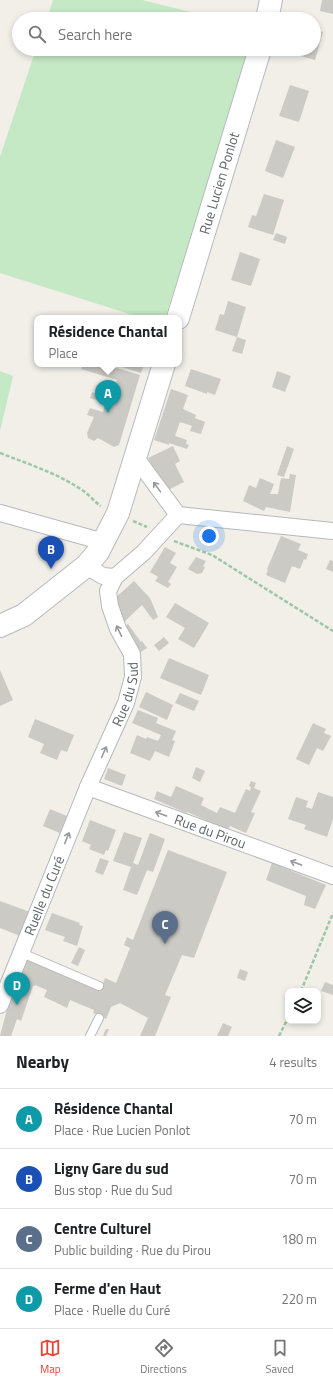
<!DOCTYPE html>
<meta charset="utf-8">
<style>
:root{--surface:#fff;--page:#f6f6f6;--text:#202124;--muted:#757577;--line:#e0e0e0;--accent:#ea4335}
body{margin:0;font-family:"Titillium Web",sans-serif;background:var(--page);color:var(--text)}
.controls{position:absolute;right:12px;bottom:12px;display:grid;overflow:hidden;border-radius:8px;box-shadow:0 2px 6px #0003}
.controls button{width:36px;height:36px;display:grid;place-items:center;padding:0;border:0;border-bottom:1px solid var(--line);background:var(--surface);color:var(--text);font:20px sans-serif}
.you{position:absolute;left:209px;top:536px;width:14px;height:14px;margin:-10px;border:3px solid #fff;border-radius:50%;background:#1a73e8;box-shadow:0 0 0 6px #1a73e833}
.badge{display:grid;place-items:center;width:26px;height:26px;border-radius:50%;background:var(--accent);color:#fff;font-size:13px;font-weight:700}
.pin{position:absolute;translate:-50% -33px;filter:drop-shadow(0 1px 2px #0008)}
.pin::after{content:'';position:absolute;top:21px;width:14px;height:12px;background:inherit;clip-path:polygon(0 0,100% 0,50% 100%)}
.popup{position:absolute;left:34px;top:315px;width:148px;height:52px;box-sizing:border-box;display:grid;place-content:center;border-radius:8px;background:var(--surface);filter:drop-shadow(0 1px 3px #0005);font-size:13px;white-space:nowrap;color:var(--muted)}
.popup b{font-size:15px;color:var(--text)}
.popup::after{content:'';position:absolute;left:50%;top:100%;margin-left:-8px;border:8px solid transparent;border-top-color:var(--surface)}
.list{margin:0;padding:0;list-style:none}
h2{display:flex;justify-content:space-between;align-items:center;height:52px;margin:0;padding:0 16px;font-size:17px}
h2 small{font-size:13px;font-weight:400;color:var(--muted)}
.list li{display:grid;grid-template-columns:26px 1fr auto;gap:12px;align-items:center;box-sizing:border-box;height:60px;padding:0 16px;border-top:1px solid var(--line)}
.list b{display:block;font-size:15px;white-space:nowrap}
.list p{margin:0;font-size:13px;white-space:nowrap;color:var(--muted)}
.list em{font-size:13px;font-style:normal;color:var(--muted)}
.icon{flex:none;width:22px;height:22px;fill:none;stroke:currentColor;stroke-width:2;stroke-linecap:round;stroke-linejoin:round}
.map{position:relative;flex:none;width:333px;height:1036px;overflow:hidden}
.search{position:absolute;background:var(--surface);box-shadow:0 2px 6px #0003;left:12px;right:12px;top:12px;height:44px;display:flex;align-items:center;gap:10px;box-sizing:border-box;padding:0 14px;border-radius:22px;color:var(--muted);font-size:15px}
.sheet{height:292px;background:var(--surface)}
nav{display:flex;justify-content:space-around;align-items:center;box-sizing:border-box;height:56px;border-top:1px solid var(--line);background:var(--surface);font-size:11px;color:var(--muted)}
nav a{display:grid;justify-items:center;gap:2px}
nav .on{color:var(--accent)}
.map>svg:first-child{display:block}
.green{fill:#c5e8c5}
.building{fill:#cccac5}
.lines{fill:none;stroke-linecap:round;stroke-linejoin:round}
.service-casing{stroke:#b5b8bc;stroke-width:10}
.minor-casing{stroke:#b5b8bc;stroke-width:18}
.secondary-casing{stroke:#b6babf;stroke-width:24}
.path{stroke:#9cc7a9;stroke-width:2.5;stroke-dasharray:4 2;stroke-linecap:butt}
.service{stroke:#fff;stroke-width:8}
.minor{stroke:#fff;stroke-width:16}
.secondary{stroke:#fff;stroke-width:22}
.oneway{stroke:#979a9d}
.labels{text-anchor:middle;stroke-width:3;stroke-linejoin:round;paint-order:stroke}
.street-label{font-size:14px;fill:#5f6368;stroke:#fff}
</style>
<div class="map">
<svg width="333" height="1036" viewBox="0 0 333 1036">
<rect width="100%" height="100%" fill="#f1efe8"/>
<g class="green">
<polygon points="53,0 142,0 219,19 47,19"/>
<polygon points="36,49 251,49 165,318 142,318 0,273 0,157"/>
<polygon points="0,371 13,376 0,431"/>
</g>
<g class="building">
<polygon points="322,0 333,0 333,14 320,11"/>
<polygon points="314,30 323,32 315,60 297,55 298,49 314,49"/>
<polygon points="290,85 309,91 299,122 279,116"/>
<polygon points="276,140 295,147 283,178 265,171"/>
<polygon points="264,194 284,200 273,235 248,227 252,215 256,216"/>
<polygon points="276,233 287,237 285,244 273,240"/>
<polygon points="240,252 260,259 251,286 231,280"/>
<polygon points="228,301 246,307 237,337 215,330 220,314 224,315"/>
<polygon points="237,337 246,340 242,354 232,351"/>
<polygon points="83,364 103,364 140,375 119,445 114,447 98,438 94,441 88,438 87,433 94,417 87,415 90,408 103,412 106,403 90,398 92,392 100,395 102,394 103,388 113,391 117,380 81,369"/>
<polygon points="119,364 144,364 141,373 119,366"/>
<polygon points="191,369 221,379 215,395 207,392 207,394 185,386"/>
<polygon points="277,371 291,376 285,392 272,387"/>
<polygon points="171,389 188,395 183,409 196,415 195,418 205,422 201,434 190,431 192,426 180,422 175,436 187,440 186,444 189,445 187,449 169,443 169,445 154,440"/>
<polygon points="173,446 180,461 175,464 184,482 166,491 161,485 148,458"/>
<polygon points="287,446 294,449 284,477 277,475"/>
<polygon points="290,474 296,475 290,512 266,507 264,511 243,501 249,485 256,488 260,478 274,484 270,494 278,494 281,478 289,479"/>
<polygon points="281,536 301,544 298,550 308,554 306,560 304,559 300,569 292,566 285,583 266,575 268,570 267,569"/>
<polygon points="165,547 176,553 170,563 177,567 168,582 171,584 168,588 155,581 158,577 150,572"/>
<polygon points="196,557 206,561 203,566 205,567 202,573 197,574 188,569"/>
<polygon points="330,560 333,561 333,572 326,569"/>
<polygon points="134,581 150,598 158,617 153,620 142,605 122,624 112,601"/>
<polygon points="175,603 209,623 194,648 178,639 185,628 166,617"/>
<polygon points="128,624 141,642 142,641 147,648 133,657 123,627"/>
<polygon points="164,637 169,643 159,651 154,645"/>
<polygon points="169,658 209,675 201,695 160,678"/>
<polygon points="0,670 13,700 0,706"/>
<polygon points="146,692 173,705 167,720 139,707"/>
<polygon points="180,693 199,701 194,711 175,703"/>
<polygon points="138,710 158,718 156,723 176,731 172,740 175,741 169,757 155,751 150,761 130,753 137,735 146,739 147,737 158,741 161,735 132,723"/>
<polygon points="35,719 74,735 67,752 61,750 57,760 40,753 44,744 28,737"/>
<polygon points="313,723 326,729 324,733 331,736 323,751 317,748 309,765 296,759"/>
<polygon points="196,767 205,771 200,782 192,778"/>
<polygon points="108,768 126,775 122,786 104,779"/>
<polygon points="251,781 256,783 254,788 261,791 251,812 255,813 246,833 230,826 228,830 187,812 186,813 154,799 157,791 171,797 176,786 204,798 201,805 217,813 220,807 235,813 246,789 250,791 251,787 249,786"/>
<polygon points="318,792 333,797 333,819 327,837 304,829 306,825 288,819 296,797 308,801 306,807 312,809"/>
<polygon points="50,809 67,816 60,833 43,826"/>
<polygon points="90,820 116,830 108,851 106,850 104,855 89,849 91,845 82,841"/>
<polygon points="124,832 142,838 133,863 138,865 150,833 165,839 153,872 147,870 137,895 123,890 131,867 113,861"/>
<polygon points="168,850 227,872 194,958 182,955 165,995 171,997 155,1036 140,1036 148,1018 120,1003 111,1007 106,1019 93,1013 94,1010 70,1000 67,1008 55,1002 44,997 47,990 35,985 35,986 33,986 21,1021 17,1019 11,1036 0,1036 11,994 26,959 100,990 105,978 116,983 130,948 124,945 127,937 133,940"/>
<polygon points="100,858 109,861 103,875 95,872"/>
<polygon points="272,863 326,885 315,909 304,905 306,896 266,880"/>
<polygon points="0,901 30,912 20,936 0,928"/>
<polygon points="52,913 80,923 79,925 83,926 77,946 63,941 65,937 45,930"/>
<polygon points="79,947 85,950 78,966 71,963"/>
<polygon points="240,969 248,972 245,981 237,978"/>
<polygon points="325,982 333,985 333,995 321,991"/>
<polygon points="223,1023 232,1027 228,1036 217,1036"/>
<polygon points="106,1029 109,1029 106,1036 103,1036"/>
</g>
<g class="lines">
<g class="service-casing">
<g id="service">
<polyline points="22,953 99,986"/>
<polyline points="90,1036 99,1018"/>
</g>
</g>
<g class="minor-casing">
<g id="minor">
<polyline points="136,458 178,515"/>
<polyline points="0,513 104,542"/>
<polyline points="178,515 333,531"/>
<polyline points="86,566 103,576 115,577"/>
<path id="s1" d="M88,787L333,876"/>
<path id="s2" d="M0,1005L88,787L126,703L133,677L132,654L118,629L110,606L108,591L115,577L144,552L178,515"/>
</g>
</g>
<g class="secondary-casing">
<g id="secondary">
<polyline points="267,19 271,0"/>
<path id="s3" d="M178,318L260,49"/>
<polyline points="0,626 24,615 86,566 98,552 118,513 164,364"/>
</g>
</g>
<g class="path">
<path d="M0,453C28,464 57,473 82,490C89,494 94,502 101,506"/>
<polyline points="133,521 147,527"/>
<polyline points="174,541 212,555 333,631"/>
<polyline points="301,991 333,913"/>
<polyline points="279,1036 288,1018"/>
</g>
<use href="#service" class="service"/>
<use href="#minor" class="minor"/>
<use href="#secondary" class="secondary"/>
</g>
<defs><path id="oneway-shaft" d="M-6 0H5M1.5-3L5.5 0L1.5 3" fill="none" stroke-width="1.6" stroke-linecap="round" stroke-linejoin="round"/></defs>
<g class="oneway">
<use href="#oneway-shaft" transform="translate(157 487) rotate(-126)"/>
<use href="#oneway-shaft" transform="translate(119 631) rotate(-116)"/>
<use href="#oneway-shaft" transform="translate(104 752) rotate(-66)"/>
<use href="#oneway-shaft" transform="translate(161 814) rotate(-160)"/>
<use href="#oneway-shaft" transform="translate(67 838) rotate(-68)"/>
<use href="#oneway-shaft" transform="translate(296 863) rotate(-160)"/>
</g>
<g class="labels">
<g class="street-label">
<text dy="5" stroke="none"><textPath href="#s3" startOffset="141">Rue Lucien Ponlot</textPath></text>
<text dy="5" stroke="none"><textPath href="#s2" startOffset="336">Rue du Sud</textPath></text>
<text dy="5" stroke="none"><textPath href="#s1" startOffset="130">Rue du Pirou</textPath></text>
<text dy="5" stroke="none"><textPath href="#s2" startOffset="118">Ruelle du Curé</textPath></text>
</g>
</g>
</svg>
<div class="controls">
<button><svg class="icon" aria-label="layers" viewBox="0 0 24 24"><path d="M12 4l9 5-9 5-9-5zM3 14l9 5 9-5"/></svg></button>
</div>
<div class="you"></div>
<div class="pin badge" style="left:108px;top:413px;background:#0f9aa8">A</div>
<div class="popup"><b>Résidence Chantal</b>Place</div>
<div class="pin badge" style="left:51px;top:569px;background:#1a4fb4">B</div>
<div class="pin badge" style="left:165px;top:944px;background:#5c6f8a">C</div>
<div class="pin badge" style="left:17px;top:1005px;background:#0f9aa8">D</div>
<div class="search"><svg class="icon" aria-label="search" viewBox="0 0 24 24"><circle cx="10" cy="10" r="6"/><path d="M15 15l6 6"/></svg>Search here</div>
</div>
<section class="sheet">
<h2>Nearby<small>4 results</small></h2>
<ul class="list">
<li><span class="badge" style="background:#0f9aa8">A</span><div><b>Résidence Chantal</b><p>Place · Rue Lucien Ponlot</p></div><em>70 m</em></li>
<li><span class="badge" style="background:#1a4fb4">B</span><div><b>Ligny Gare du sud</b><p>Bus stop · Rue du Sud</p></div><em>70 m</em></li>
<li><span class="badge" style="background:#5c6f8a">C</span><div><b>Centre Culturel</b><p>Public building · Rue du Pirou</p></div><em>180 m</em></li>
<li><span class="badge" style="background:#0f9aa8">D</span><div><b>Ferme d'en Haut</b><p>Place · Ruelle du Curé</p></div><em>220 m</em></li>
</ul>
</section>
<nav>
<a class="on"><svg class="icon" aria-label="map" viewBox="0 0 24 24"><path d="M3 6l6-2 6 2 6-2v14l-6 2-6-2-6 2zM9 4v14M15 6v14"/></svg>Map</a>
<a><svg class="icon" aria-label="directions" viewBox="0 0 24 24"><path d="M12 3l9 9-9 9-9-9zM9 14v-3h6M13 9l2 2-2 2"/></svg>Directions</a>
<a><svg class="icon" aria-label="saved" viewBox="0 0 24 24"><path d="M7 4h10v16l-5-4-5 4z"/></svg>Saved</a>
</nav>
